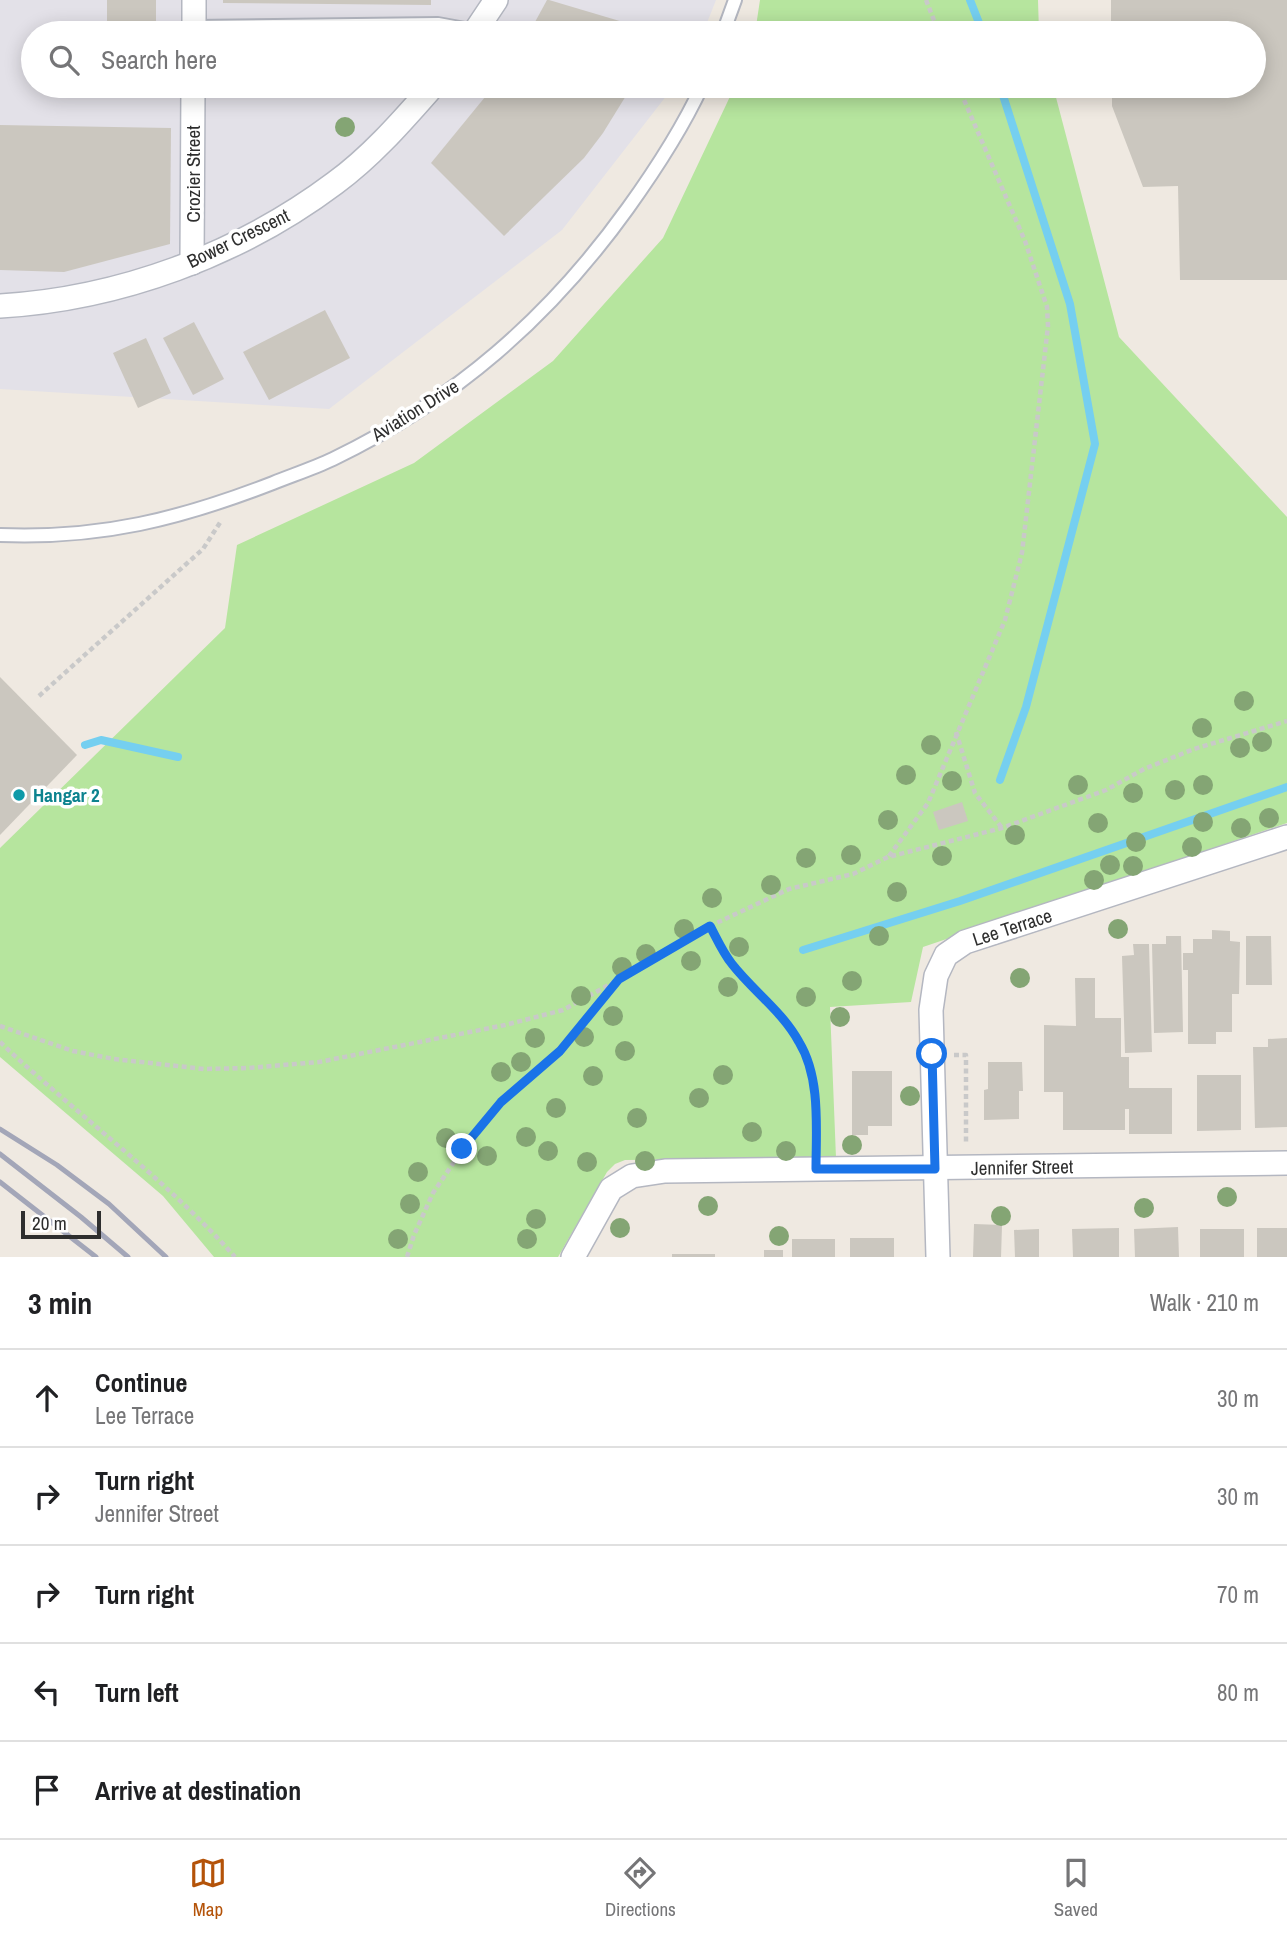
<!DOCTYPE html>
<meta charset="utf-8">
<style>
:root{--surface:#fff;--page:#f2f2f2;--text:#202124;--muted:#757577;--line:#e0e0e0;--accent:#b45309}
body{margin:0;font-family:"Archivo Narrow",sans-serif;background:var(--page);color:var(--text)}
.scale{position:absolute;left:21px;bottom:18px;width:80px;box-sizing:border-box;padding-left:7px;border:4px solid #2e2e2e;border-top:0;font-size:19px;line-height:24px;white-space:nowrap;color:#2e2e2e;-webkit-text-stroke:5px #fff;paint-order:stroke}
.stop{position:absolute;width:21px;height:21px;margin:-16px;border:5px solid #1a73e8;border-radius:50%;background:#fff}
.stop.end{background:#1a73e8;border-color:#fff;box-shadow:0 2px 7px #0008}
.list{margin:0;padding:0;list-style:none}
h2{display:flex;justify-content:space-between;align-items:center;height:91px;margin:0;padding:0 28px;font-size:30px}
h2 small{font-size:23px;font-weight:400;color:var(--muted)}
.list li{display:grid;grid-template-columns:46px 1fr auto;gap:21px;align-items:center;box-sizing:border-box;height:98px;padding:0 28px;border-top:2px solid var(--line)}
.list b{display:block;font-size:26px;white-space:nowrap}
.list p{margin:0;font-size:23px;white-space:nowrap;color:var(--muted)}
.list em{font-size:23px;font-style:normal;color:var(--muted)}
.icon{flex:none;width:38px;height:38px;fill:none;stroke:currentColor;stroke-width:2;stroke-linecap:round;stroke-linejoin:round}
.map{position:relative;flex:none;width:1287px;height:1257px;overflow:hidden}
.search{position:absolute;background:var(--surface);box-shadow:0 4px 18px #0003;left:21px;right:21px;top:21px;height:77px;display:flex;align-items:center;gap:18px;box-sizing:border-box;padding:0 24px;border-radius:38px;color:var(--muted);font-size:26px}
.sheet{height:581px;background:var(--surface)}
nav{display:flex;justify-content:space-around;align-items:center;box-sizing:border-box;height:98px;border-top:2px solid var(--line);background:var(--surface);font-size:19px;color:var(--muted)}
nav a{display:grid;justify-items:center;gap:4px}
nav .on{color:var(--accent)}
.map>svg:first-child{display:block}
.industrial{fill:#e3e1e8}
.green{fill:#b6e59e}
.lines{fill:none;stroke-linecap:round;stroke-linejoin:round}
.stream{stroke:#75cff0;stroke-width:8}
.building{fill:#cbc7bf}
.lane-casing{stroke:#b4b7c1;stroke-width:16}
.street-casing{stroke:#b4b7c1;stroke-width:26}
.path{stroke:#c9c9c9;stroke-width:4.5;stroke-dasharray:5 3.5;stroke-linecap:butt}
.lane{stroke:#fff;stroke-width:12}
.street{stroke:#fff;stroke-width:23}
.rail{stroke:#a3a6b8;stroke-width:5}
.tree{fill:#84a574}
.route{stroke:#1a73e8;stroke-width:9}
.culture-dot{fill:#0f9aa8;stroke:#fff;stroke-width:2.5}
.labels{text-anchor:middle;stroke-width:7;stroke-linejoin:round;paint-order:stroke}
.street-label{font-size:19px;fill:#2e2e2e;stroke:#fff}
.culture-label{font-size:19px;font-weight:bold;fill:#0d838f;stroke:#fff;text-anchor:start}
</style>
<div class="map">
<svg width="1287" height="1257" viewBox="0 0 1287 1257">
<rect width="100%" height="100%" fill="#efe9e1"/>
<polygon class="industrial" points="0,0 716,0 703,33 33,33 33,86 674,86 562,230 329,409 0,389"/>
<g class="green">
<polygon points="760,0 1038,0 1039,33 755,33"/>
<polygon points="735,86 1053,86 1119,337 1287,517 1287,823 923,947 911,1002 830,1007 836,1158 625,1160 615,1164 607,1172 558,1257 214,1257 163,1196 0,1057 0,848 225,628 237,545 414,463 553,361 663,238"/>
</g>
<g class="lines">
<g class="stream">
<polyline points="970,0 983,33"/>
<polyline points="1000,86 1070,304 1095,444 1026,707 1000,780"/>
<polyline points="85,745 101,740 178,757"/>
<polyline points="803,950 960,901 1287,787"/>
</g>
</g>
<g class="building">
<rect x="107" y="0" width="49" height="22"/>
<polygon points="223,0 431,0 431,5 223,3"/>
<polygon points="547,0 549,0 660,33 529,33"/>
<polygon points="1111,0 1287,0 1287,280 1180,280 1178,186 1143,187 1112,106 1112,86 1254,86 1254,33 1111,33"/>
<polygon points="494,86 632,86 603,133 584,158 504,236 431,163"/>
<polygon points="0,125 171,128 170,244 64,272 0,270"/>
<polygon points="325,310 350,358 269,400 243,352"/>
<polygon points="194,322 224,379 193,395 163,338"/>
<polygon points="146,338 171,393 138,408 113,353"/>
<polygon points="0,677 77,755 0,835"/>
<polygon points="962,802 968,821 939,830 933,812"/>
<polygon points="1212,930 1230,931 1230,941 1240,942 1239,994 1232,994 1232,1032 1216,1032 1216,1044 1188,1044 1188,970 1183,970 1183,953 1193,953 1193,939 1212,939"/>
<polygon points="1166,936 1181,936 1183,1032 1154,1033 1152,944 1166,944"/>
<polygon points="1246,936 1271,936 1272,985 1246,985"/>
<polygon points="1133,944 1149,944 1152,1052 1125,1053 1122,956 1134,955"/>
<polygon points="1075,978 1095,978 1095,1018 1121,1018 1121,1057 1129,1057 1129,1088 1172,1088 1172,1134 1129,1134 1129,1109 1125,1109 1125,1130 1063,1130 1063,1092 1044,1092 1044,1025 1076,1026"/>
<polygon points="1287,1038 1287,1127 1255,1128 1253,1047 1268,1047 1268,1039"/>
<polygon points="988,1062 1022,1062 1023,1091 1019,1091 1019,1119 984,1120 984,1090 988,1089"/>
<polygon points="852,1071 892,1071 892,1126 868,1126 868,1135 852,1135"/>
<polygon points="1197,1075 1241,1075 1241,1130 1197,1131"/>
<polygon points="974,1224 1002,1225 1001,1257 973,1257"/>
<polygon points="1178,1227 1179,1257 1135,1257 1134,1229"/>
<polygon points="1119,1228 1119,1257 1073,1257 1072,1229"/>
<rect x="1257" y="1228" width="30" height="29"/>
<polygon points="1039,1229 1039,1257 1015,1257 1014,1230"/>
<rect x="1200" y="1229" width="44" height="28"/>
<rect x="850" y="1238" width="44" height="19"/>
<rect x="792" y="1239" width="43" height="18"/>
<rect x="764" y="1250" width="19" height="7"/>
<rect x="672" y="1254" width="43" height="3"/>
</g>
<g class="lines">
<g class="lane-casing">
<g id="lane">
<polyline points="194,27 438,24 476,31"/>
<polyline points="723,33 735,0"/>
<path d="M0,535C101,539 180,519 273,483C293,475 314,468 333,459C455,400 549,318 628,208C656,169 682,129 702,86"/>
</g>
</g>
<g class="street-casing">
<g id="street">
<polyline points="194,33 194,0"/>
<polyline points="474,33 496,0"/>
<polyline points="192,263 193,86"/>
<path d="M0,306C119,299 239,255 335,183C372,156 403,120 433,86"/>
<polyline points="573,1257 611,1189 632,1176 665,1171 1287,1163"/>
<polyline points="938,1257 931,1010 936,976 946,955 965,942 1287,837"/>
</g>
</g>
<g class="path">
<polyline points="926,0 939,33"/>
<polyline points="39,696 203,549 221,521"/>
<polyline points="956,732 975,793 1002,828"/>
<polyline points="889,856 928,803 1005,620 1022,553 1048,326 1047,307 1025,241 958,86"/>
<path d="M710,926C717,939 723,953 732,964C753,991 782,1011 799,1041C817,1072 815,1112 816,1147"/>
<polyline points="0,1026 73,1051 114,1059 204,1069 248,1068 319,1062 505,1025 563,1010 616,981"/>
<path d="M0,1042C77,1115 164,1177 235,1257"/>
<polyline points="954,1055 966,1055 966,1142"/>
<polyline points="407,1257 414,1235 433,1193 473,1134 501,1102 560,1051 619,979 710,926 789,889 853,874 888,857 1002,828 1106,790 1144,769 1194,749 1287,721"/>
</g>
<use href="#lane" class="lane"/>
<use href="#street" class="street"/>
<g class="rail">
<polyline points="0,1129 57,1165 109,1204 166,1257"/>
<polyline points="0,1154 81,1217 128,1257"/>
<polyline points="0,1182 96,1257"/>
</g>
</g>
<g class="tree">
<circle cx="345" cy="127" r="10"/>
<circle cx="1244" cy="701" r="10"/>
<circle cx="1202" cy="728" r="10"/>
<circle cx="1262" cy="742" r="10"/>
<circle cx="931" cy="745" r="10"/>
<circle cx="1240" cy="748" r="10"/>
<circle cx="906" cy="775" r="10"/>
<circle cx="952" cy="781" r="10"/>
<circle cx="1078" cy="785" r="10"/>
<circle cx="1203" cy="785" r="10"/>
<circle cx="1175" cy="790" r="10"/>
<circle cx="1133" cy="793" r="10"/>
<circle cx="1269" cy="818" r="10"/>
<circle cx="888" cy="820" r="10"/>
<circle cx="1203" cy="822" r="10"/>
<circle cx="1098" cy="823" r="10"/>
<circle cx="1241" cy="828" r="10"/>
<circle cx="1015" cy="835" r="10"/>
<circle cx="1136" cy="842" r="10"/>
<circle cx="1192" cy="847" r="10"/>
<circle cx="851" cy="855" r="10"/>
<circle cx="942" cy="856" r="10"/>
<circle cx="806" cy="858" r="10"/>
<circle cx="1110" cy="865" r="10"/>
<circle cx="1133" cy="866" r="10"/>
<circle cx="1094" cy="880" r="10"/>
<circle cx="771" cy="885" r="10"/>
<circle cx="897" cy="892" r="10"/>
<circle cx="712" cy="898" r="10"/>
<circle cx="684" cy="929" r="10"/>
<circle cx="1118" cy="929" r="10"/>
<circle cx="879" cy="936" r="10"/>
<circle cx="739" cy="947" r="10"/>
<circle cx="646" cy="954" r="10"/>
<circle cx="691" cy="961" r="10"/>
<circle cx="622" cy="967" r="10"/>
<circle cx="1020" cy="978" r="10"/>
<circle cx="852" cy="981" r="10"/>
<circle cx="728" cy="987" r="10"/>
<circle cx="581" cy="996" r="10"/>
<circle cx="806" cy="997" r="10"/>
<circle cx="613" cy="1016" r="10"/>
<circle cx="840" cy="1017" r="10"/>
<circle cx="584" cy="1037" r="10"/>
<circle cx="535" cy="1038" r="10"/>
<circle cx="625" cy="1051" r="10"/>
<circle cx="521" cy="1062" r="10"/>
<circle cx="501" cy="1072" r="10"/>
<circle cx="723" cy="1075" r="10"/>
<circle cx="593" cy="1076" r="10"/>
<circle cx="910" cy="1096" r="10"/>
<circle cx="699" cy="1098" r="10"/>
<circle cx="556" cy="1108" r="10"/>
<circle cx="637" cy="1118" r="10"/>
<circle cx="752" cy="1132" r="10"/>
<circle cx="526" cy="1137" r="10"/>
<circle cx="446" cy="1138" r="10"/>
<circle cx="852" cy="1145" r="10"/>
<circle cx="548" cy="1151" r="10"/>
<circle cx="786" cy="1151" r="10"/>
<circle cx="487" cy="1156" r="10"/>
<circle cx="645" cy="1161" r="10"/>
<circle cx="587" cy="1162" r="10"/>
<circle cx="418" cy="1172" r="10"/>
<circle cx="1227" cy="1197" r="10"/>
<circle cx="410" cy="1204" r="10"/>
<circle cx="708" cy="1206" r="10"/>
<circle cx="1144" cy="1208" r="10"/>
<circle cx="1001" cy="1216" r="10"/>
<circle cx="536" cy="1219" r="10"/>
<circle cx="620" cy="1228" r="10"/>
<circle cx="779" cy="1236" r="10"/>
<circle cx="398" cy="1239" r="10"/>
<circle cx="527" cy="1239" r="10"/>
</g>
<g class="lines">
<path class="route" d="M462,1149L501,1102L560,1051L619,979L710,926C717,939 723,953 732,964C753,991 782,1011 799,1042C821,1078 816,1129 816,1169H935L932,1054"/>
</g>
<circle class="culture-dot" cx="19" cy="795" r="7"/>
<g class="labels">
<g class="street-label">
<text transform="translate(193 174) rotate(-90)" y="7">Crozier Street</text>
<text transform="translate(238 238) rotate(-26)" y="7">Bower Crescent</text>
<text transform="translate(415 410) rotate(-32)" y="7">Aviation Drive</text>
<text transform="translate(1012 927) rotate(-18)" y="7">Lee Terrace</text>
<text transform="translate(1022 1167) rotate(-1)" y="7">Jennifer Street</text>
</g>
<g class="culture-label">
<text x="33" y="802">Hangar 2</text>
</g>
</g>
</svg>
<div class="scale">20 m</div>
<div class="stop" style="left:932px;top:1054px"></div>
<div class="stop end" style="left:462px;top:1149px"></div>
<div class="search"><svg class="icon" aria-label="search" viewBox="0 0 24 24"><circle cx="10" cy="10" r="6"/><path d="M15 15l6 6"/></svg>Search here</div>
</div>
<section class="sheet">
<h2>3 min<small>Walk · 210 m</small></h2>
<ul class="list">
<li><svg class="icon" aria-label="ahead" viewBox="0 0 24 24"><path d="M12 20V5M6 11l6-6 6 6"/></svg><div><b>Continue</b><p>Lee Terrace</p></div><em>30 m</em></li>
<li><svg class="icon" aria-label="right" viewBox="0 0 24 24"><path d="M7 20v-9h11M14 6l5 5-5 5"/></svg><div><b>Turn right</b><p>Jennifer Street</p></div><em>30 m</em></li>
<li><svg class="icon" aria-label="right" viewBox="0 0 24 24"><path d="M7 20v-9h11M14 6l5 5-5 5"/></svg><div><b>Turn right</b></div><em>70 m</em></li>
<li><svg class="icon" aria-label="left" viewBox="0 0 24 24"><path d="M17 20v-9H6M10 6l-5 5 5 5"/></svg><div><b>Turn left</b></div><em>80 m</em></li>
<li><svg class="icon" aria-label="arrive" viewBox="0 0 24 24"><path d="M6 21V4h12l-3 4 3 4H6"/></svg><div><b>Arrive at destination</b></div></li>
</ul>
</section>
<nav>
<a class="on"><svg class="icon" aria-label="map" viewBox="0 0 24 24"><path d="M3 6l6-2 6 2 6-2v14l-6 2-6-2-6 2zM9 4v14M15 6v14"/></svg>Map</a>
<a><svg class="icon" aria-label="directions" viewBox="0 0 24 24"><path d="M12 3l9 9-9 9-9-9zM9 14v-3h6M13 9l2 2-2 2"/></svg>Directions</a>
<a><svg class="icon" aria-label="saved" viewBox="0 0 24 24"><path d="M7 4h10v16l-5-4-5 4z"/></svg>Saved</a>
</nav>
